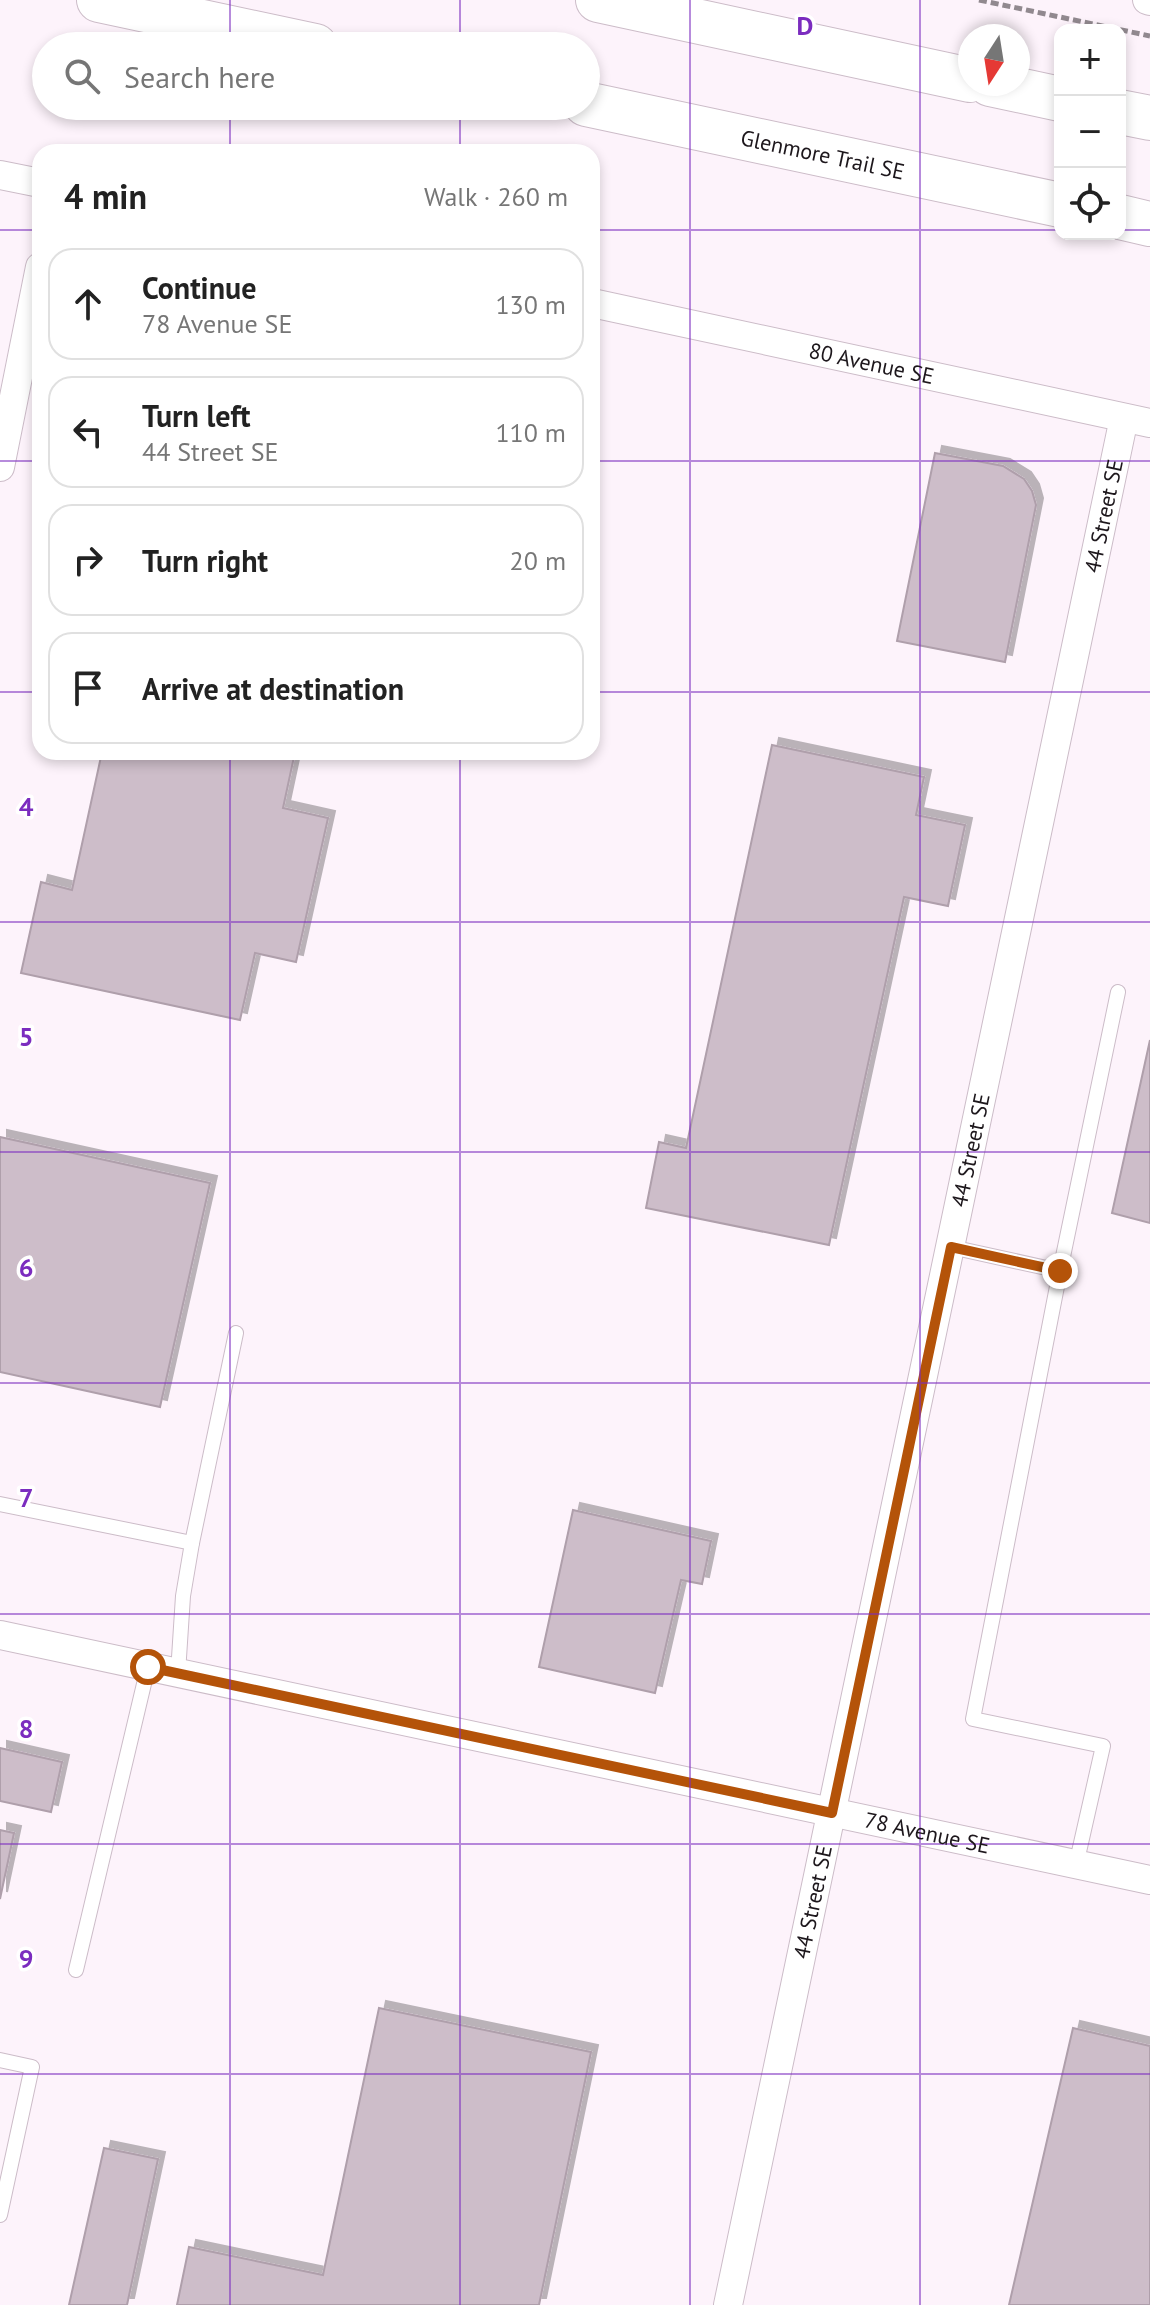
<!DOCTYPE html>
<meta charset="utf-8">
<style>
:root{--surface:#fff;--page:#f6f6f6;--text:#222;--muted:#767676;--line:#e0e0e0}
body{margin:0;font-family:"PT Sans",sans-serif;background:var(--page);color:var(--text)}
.controls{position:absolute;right:24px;top:24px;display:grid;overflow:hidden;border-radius:16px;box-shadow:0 4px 12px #0003}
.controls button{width:72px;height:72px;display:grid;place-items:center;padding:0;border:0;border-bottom:2px solid var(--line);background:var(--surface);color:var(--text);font:40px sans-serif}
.compass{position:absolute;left:958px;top:24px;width:72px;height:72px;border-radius:50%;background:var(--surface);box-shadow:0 4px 12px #0003;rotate:192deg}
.stop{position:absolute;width:24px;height:24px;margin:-18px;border:6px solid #b45309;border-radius:50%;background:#fff}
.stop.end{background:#b45309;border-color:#fff;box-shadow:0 2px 8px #0008}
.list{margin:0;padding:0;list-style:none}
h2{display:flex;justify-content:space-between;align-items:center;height:104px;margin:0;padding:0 32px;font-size:34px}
h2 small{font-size:26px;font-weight:400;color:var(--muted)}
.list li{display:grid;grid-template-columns:52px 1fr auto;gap:24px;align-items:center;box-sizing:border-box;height:112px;margin:0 16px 16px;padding:0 16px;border:2px solid var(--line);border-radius:24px}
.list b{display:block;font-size:30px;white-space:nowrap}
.list p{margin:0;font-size:26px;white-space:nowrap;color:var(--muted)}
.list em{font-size:26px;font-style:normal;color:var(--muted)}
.icon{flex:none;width:44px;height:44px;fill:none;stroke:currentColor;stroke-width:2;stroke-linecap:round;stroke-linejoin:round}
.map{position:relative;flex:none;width:1150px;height:2305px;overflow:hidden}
.search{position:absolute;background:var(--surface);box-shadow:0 4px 12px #0003;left:32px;top:32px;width:568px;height:88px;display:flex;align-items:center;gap:20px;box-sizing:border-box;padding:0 28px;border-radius:44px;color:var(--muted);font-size:30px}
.panel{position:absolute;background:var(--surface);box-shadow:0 4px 12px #0003;left:32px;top:144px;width:568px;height:616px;border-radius:24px}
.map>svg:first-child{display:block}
.building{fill:#cdbdc9;stroke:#af9fab;stroke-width:2;filter:url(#shadow)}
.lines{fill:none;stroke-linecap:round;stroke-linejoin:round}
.service-casing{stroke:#ccbcc8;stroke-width:16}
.minor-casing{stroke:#ccbcc8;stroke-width:30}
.primary-casing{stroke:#ccbcc8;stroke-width:46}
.path{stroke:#91898f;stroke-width:5;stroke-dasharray:8 4;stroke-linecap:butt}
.service{stroke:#fff;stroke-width:14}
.minor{stroke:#fff;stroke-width:28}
.primary{stroke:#fff;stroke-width:44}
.route{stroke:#b45309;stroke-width:10}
.grid{fill:none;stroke:#7b2cbf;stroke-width:2;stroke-opacity:0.55}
.labels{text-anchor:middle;stroke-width:7;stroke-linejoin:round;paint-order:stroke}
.street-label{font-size:22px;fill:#1d171c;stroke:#fff}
.grid-label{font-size:26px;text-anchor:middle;font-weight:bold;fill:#7b2cbf;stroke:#fff;stroke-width:7;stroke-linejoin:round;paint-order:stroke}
</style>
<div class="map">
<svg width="1150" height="2305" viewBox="0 0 1150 2305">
<defs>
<filter id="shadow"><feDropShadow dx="7" dy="-7" stdDeviation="0" flood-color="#0004"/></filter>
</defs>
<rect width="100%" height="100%" fill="#fdf3fb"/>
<g class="building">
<polygon points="935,453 1003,466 1024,479 1032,491 1036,505 1005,662 897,641"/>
<polygon points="772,745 924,777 916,815 965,825 948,906 904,897 829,1245 646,1208 659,1142 686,1148"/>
<polygon points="102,752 295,752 283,808 328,818 296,962 255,953 240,1020 21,973 41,882 72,890"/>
<polygon points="1150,1040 1150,1223 1112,1213"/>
<polygon points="0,1137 210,1183 160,1407 0,1372"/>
<polygon points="573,1510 711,1541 702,1584 681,1580 655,1693 539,1667"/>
<polygon points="0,1748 62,1762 51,1812 0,1801"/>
<polygon points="0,1830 14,1833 0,1899"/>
<polygon points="379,2008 591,2052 539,2305 177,2305 189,2247 323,2275"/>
<polygon points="1073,2028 1150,2046 1150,2305 1009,2305"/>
<polygon points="104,2148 158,2159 127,2305 69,2305"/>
</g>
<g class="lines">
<g class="service-casing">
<g id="service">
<polyline points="951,1247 1060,1271 1118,992"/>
<polyline points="1060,1271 973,1719 1103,1746 1076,1865"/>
<polyline points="0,1504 192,1543"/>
<polyline points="178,1673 183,1596 192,1543 236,1333"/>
<polyline points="76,1970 148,1667"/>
<polyline points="0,2060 32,2067 0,2215"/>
</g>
</g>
<g class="minor-casing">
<g id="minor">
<polyline points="1147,0 1150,1"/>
<polyline points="0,175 40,183"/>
<path id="s1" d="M592,303L1150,423"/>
<polyline points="0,467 40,267"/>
<path id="s2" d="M0,1635L1150,1880"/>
<path id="s3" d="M728,2305L1124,418"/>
</g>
</g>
<g class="primary-casing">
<g id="primary">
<polyline points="99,0 315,46"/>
<polyline points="598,0 970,80"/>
<polyline points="990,84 1060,99"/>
<path id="s4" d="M586,104L1060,205"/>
<polyline points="1120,112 1150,118"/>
<polyline points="1120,217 1150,224"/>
</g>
</g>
<polyline class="path" points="979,0 1150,36"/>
<use href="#service" class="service"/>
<use href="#minor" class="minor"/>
<use href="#primary" class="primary"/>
</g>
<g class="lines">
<polyline class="route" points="148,1667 832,1813 951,1247 1060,1271"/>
</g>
<path class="grid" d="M230,0V46M460,0V46M690,0V2305M920,0V2305M230,106V152M460,106V152M0,230H40M592,230H1060M1120,230H1150M0,461H40M592,461H1150M0,692H40M592,692H1150M230,752V2305M460,752V2305M0,922H1150M0,1152H1150M0,1383H1150M0,1614H1150M0,1844H1150M0,2074H1150"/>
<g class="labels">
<g class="street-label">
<text dy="8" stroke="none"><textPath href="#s4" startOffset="242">Glenmore Trail SE</textPath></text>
<text dy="8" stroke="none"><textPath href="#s1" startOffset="286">80 Avenue SE</textPath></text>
<text dy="8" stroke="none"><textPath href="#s3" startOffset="1828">44 Street SE</textPath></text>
<text dy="8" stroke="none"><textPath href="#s3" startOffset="1180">44 Street SE</textPath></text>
<text dy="8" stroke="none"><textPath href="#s2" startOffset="948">78 Avenue SE</textPath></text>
<text dy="8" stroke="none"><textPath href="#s3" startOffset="412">44 Street SE</textPath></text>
</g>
</g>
<g class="grid-label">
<text x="805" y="35">D</text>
<text x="26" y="816">4</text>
<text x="26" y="1046">5</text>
<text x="26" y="1277">6</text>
<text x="26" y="1507">7</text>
<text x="26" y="1738">8</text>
<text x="26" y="1968">9</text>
</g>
</svg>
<div class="controls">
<button>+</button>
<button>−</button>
<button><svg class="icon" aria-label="locate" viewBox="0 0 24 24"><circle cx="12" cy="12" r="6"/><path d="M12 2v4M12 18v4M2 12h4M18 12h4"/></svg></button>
</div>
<svg class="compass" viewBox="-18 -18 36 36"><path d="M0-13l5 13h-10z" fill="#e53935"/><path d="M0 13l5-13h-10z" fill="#767676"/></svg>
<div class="stop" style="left:148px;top:1667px"></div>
<div class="stop end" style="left:1060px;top:1271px"></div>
<div class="search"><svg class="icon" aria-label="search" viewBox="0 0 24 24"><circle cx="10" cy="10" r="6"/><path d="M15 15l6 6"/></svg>Search here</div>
<section class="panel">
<h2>4 min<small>Walk · 260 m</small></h2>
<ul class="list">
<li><svg class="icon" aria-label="ahead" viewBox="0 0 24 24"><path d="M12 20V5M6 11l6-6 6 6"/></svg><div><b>Continue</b><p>78 Avenue SE</p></div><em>130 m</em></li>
<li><svg class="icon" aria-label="left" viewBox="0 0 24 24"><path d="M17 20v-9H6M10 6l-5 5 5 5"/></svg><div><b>Turn left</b><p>44 Street SE</p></div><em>110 m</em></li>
<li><svg class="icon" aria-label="right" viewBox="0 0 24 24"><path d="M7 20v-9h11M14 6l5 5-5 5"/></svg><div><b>Turn right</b></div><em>20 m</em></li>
<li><svg class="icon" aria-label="arrive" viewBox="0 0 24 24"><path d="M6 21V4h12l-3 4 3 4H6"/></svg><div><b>Arrive at destination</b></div></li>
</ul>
</section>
</div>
